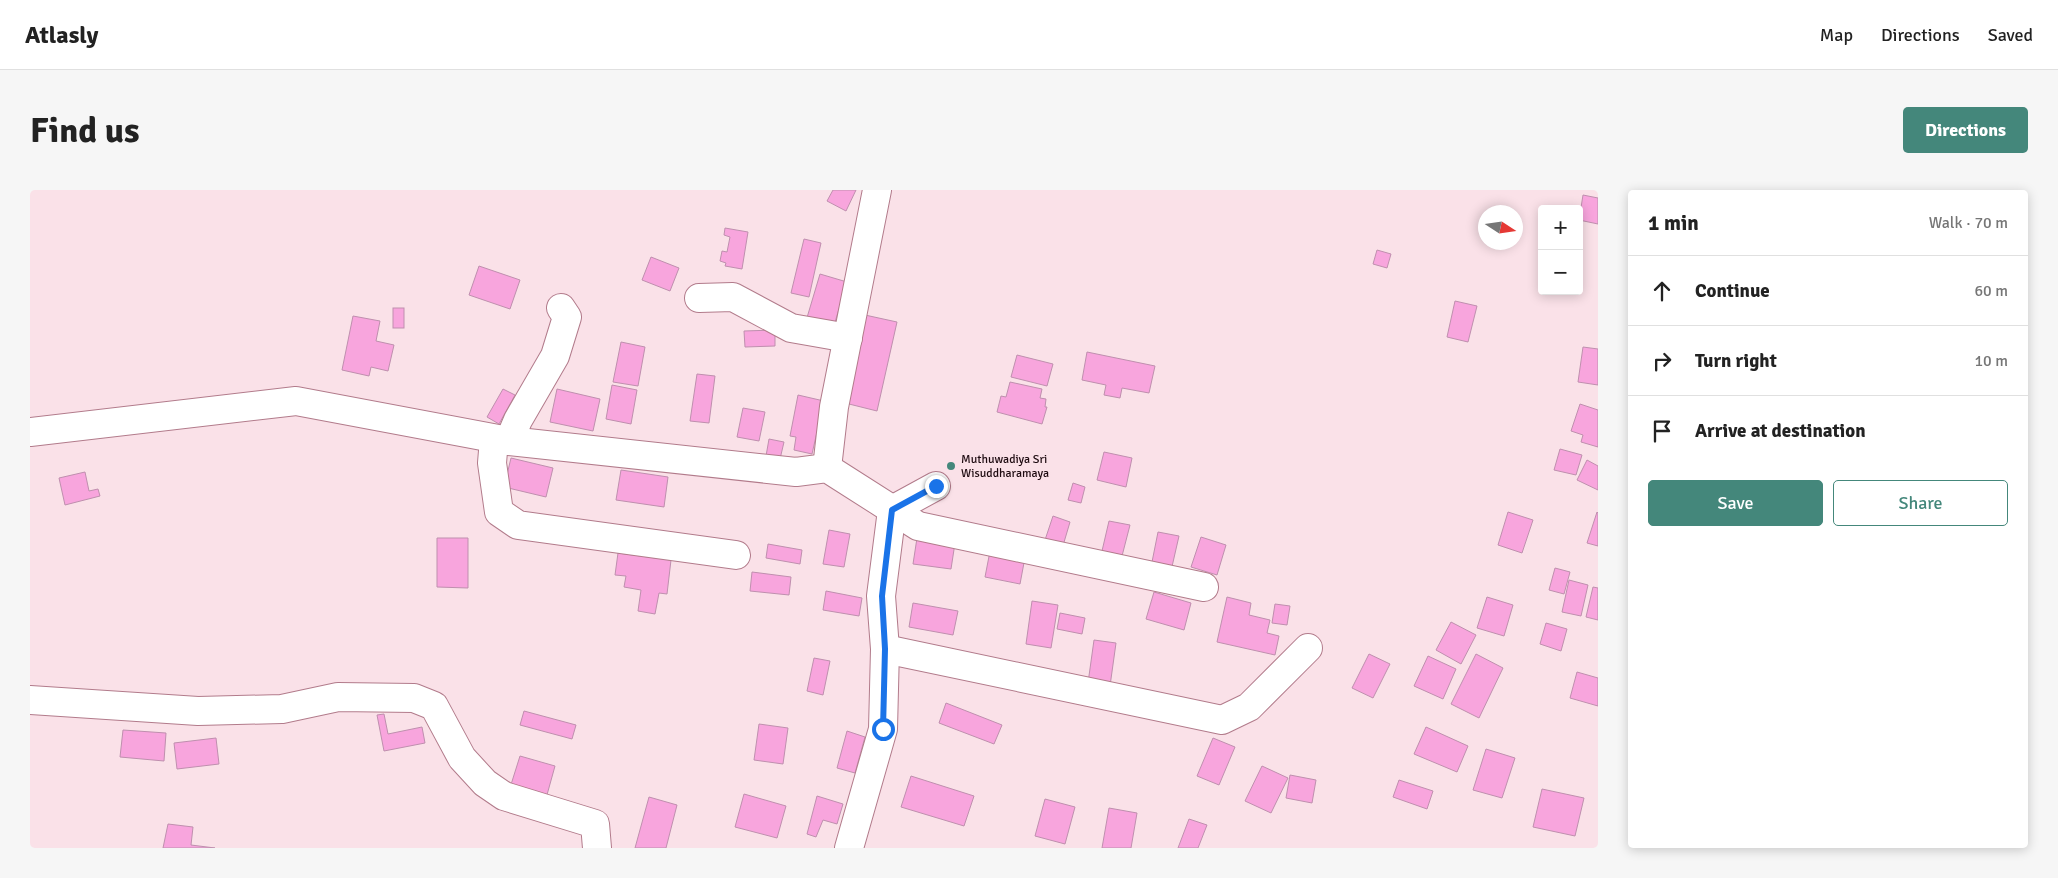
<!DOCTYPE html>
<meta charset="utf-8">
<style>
body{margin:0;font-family:Signika,sans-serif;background:#f6f6f6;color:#222}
.controls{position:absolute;right:15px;top:15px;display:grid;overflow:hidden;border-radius:5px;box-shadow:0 2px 12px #0003}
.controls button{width:45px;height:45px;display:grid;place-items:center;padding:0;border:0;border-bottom:1px solid #e0e0e0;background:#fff;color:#222;font:25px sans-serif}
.compass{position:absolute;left:1448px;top:15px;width:45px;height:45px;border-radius:50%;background:#fff;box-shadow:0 2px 12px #0003;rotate:102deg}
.stop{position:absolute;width:15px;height:15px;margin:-11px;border:4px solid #1a73e8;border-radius:50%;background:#fff}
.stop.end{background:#1a73e8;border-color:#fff;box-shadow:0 1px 5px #0008}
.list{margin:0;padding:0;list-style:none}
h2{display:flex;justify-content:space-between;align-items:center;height:65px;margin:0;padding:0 20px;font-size:21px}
h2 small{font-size:16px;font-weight:400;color:#767676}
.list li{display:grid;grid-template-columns:32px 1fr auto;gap:15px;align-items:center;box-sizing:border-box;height:70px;padding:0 20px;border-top:1px solid #e0e0e0}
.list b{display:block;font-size:19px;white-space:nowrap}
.list em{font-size:16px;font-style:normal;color:#767676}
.actions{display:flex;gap:10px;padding:15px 20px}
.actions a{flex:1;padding:11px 0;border:1px solid #44877b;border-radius:5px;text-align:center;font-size:18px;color:#44877b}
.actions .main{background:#44877b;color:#fff}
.icon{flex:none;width:28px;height:28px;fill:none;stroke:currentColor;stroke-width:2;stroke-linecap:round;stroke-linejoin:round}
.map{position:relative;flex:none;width:1568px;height:658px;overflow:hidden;border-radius:5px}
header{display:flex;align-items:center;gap:30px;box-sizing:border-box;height:70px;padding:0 25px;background:#fff;border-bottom:1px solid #e0e0e0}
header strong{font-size:24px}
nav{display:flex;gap:28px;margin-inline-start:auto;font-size:18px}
.intro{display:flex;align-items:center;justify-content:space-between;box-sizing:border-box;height:120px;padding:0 30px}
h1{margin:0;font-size:35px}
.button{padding:12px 22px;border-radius:5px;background:#44877b;color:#fff;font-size:18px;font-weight:700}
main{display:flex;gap:30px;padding:0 30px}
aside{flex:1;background:#fff;border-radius:5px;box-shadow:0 2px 12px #0003}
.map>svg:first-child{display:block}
.building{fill:#f8a5dd;stroke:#bf8fae}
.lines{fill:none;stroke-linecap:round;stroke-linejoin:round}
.street-casing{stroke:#b27b8b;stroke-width:30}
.street{stroke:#fff;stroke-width:28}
.route{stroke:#1a73e8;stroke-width:6}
.poi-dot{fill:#44877b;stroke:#fae1e8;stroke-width:2}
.labels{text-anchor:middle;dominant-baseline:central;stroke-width:5;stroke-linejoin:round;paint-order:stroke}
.poi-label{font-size:12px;fill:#1e0b11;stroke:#fae1e8;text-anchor:start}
</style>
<header>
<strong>Atlasly</strong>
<nav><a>Map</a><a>Directions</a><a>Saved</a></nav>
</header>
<div class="intro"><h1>Find us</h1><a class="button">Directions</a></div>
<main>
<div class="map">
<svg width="1568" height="658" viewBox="0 0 1568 658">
<rect width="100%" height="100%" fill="#fae1e8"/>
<g class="building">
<polygon points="803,0 826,0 816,21 797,11"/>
<polygon points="1553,5 1568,8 1568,34 1549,30"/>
<polygon points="695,38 718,42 712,79 695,76 696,73 690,71 692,61 697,62 700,47 694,45"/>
<polygon points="774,49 791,53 779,107 761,103"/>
<polygon points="1347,60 1361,64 1357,78 1343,74"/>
<polygon points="621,67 649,78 640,101 612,90"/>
<polygon points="449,76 490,90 480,119 439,105"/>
<polygon points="790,84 817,92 803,139 776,131"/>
<polygon points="1425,111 1447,116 1438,152 1417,147"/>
<rect x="363" y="118" width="11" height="20"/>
<polygon points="835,125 867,132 847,221 815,213"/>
<polygon points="323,126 350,131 346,151 364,155 358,181 341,177 339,186 312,180"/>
<polygon points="745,140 745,156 715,157 714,141"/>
<polygon points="591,152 615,157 608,196 583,192"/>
<polygon points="1553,157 1568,159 1568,195 1548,192"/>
<polygon points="1057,162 1125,176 1119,203 1092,198 1090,208 1074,205 1076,195 1052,190"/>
<polygon points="987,165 1023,174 1017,196 981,187"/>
<polygon points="667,184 685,186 679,233 660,231"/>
<polygon points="980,192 1012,199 1010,208 1016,209 1015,217 1017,217 1012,234 967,222 971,206 976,207"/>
<polygon points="582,195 607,200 601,234 576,229"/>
<polygon points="473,199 485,205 469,234 457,227"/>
<polygon points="527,199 570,209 563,241 520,232"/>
<polygon points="768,205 794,211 782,264 764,260 766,247 760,246"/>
<polygon points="1550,214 1568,220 1568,257 1551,252 1553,245 1541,241"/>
<polygon points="713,218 735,222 729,251 707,247"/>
<polygon points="739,249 754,252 750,269 736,266"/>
<polygon points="1530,259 1552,265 1546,285 1524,280"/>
<polygon points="1074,262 1102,268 1096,297 1067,290"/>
<polygon points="481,268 523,278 516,307 474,297"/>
<polygon points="1557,270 1568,276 1568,300 1547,290"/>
<polygon points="591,280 638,287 634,317 586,310"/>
<polygon points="55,282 59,301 68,299 70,306 35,315 29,288"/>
<polygon points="1043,293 1055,297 1051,313 1038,310"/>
<polygon points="1478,322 1503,330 1492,363 1468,355"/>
<polygon points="1567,322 1568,323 1568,356 1557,353"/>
<polygon points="1023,326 1040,332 1032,359 1014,353"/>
<polygon points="1079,331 1100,335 1092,366 1072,361"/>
<polygon points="799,340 820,344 814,377 793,374"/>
<polygon points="1128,342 1149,346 1141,381 1121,377"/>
<polygon points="1171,347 1196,355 1187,385 1161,377"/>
<polygon points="407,348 438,348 438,398 407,397"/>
<polygon points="887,348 925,353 921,379 883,374"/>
<polygon points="738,354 772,360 770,374 736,368"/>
<polygon points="961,356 996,362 990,394 955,387"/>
<polygon points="588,363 641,370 637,404 629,403 625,424 608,421 611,400 594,397 596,386 585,385"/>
<polygon points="1525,378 1540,382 1534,404 1519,400"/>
<polygon points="722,382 761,387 759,405 720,401"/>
<polygon points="1539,390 1558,395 1551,426 1532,422"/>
<polygon points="1563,397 1568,398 1568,430 1556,427"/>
<polygon points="796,401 832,408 829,426 793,420"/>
<polygon points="1124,402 1161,413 1154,440 1116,429"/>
<polygon points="1197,407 1221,413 1219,425 1240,430 1237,443 1249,446 1245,465 1187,452"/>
<polygon points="1457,407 1483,415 1474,446 1447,438"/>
<polygon points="1002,411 1028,415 1021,458 996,454"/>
<polygon points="883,413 928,421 923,445 879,437"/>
<polygon points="1245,414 1260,416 1257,435 1242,433"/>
<polygon points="1030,423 1055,428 1052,444 1027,439"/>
<polygon points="1421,432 1446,445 1431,474 1406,460"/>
<polygon points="1516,433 1537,439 1531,461 1510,454"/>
<polygon points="1064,450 1086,453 1080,496 1058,493"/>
<polygon points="1339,464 1360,474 1343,508 1322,498"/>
<polygon points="1446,464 1473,478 1449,528 1421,514"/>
<polygon points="1398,466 1426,479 1413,509 1384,496"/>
<polygon points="784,468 800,471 793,505 777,501"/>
<polygon points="1547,482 1568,488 1568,516 1540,508"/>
<polygon points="916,513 972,535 964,554 909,533"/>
<polygon points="494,521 546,535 542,549 490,535"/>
<polygon points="354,524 358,544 392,537 395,553 354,561 347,525"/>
<polygon points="729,534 758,538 753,574 724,570"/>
<polygon points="1396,537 1438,556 1427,582 1384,564"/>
<polygon points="93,540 136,543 134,571 90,567"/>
<polygon points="817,541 835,547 825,583 807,578"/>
<polygon points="186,548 189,574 147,579 144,553"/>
<polygon points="1183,548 1205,557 1189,595 1167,586"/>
<polygon points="1456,559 1485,568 1472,608 1443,600"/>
<polygon points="490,566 525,576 515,612 479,601"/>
<polygon points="1232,576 1258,588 1241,623 1215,611"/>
<polygon points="1260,585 1286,590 1282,613 1256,608"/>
<polygon points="881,586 944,606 934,636 871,617"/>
<polygon points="1369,590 1403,601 1397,619 1363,607"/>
<polygon points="1512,599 1554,608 1545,646 1503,637"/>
<polygon points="714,604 756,616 747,648 705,637"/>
<polygon points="787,606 813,614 807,634 793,630 786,647 777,644"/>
<polygon points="619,607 647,615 636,658 605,658"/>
<polygon points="1015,609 1045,617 1035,654 1005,646"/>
<polygon points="1079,618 1107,623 1101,658 1072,658"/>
<polygon points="1159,629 1177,635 1168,658 1148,658"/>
<polygon points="138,634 163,637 161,655 185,658 133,658"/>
</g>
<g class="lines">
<defs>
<g id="street">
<polyline points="669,108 703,107 761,138 818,148"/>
<polyline points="0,242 266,211 479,251 766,282 797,278 888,336 1174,397"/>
<polyline points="464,249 462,273 469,322 488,335 706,365"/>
<polyline points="479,251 488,230 525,166 537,127 531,118"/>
<polyline points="797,278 804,217 847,0"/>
<polyline points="855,459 1192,530 1219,517 1278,458"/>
<polyline points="0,510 168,521 252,519 308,507 384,508 404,516 432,568 455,593 474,606 565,634 567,658"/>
<polyline points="819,658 853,539 855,459 851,406 862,320 906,296"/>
</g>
</defs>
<use href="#street" class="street-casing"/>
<use href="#street" class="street"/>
</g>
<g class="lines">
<polyline class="route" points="853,539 855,459 852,406 862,320 906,296"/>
</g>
<circle class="poi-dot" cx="921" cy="276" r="5"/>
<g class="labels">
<g class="poi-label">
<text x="931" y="269">Muthuwadiya Sri<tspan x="931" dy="14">Wisuddharamaya</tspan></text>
</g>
</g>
</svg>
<div class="controls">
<button>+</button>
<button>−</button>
</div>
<svg class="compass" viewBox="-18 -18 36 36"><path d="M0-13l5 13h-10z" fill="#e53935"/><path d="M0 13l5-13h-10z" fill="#767676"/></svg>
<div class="stop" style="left:853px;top:539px"></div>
<div class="stop end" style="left:906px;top:296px"></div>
</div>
<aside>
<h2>1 min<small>Walk · 70 m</small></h2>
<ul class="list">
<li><svg class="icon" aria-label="ahead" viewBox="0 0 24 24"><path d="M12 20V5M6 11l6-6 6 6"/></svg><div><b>Continue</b></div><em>60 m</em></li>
<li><svg class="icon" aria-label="right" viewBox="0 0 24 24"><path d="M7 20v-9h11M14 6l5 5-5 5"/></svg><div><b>Turn right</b></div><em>10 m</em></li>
<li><svg class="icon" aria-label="arrive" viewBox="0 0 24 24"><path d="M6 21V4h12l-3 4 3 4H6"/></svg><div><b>Arrive at destination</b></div></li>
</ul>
<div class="actions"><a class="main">Save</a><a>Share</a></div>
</aside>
</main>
